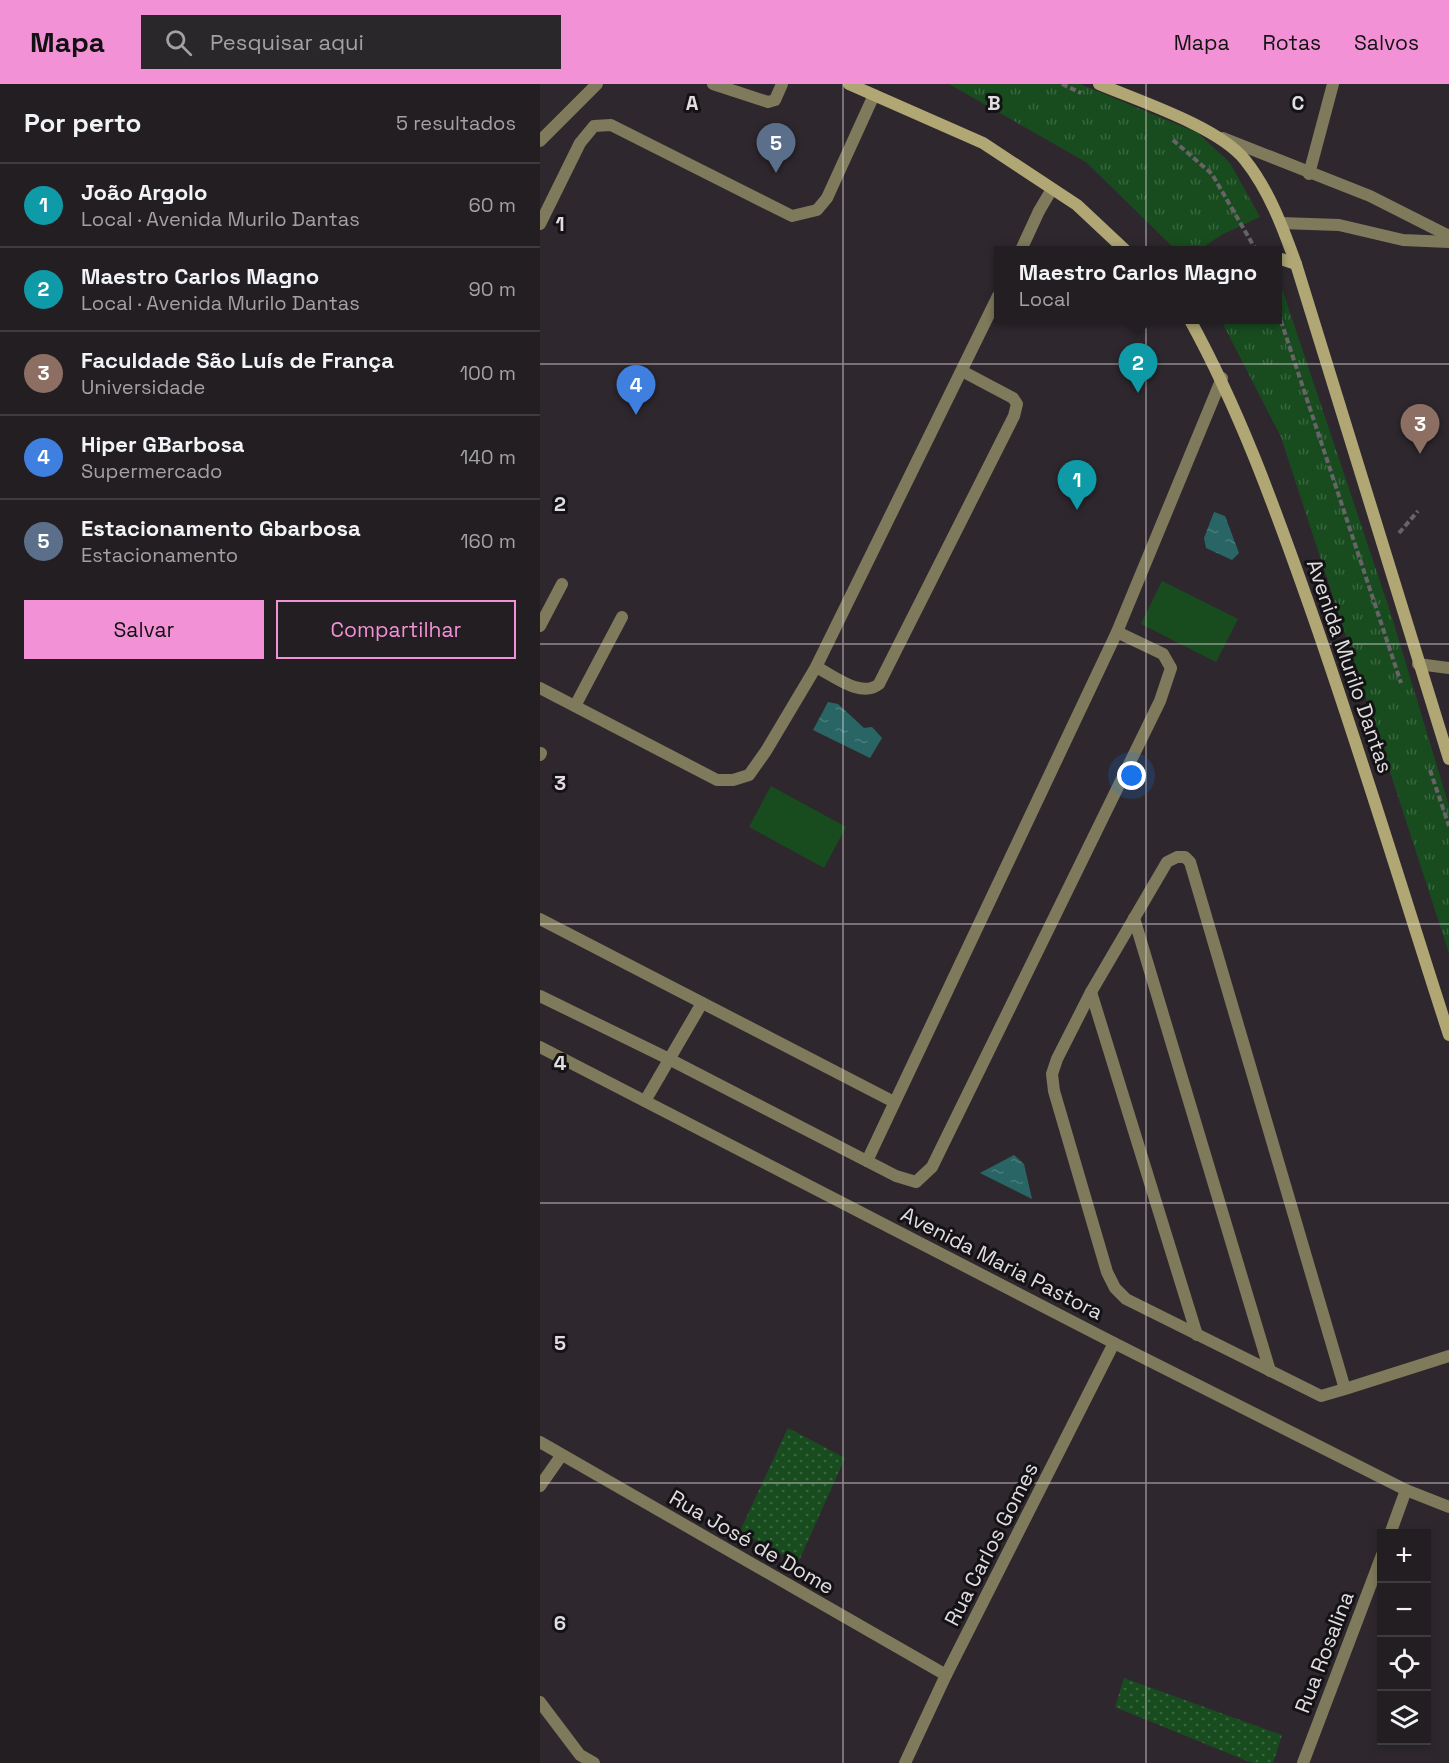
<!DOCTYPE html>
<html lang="pt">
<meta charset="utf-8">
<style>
body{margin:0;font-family:"Space Grotesk",sans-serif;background:#2a272a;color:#f1f3f6}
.controls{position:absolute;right:18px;bottom:18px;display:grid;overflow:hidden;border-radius:0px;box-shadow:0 3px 9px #0003}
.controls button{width:54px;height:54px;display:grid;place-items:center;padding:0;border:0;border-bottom:2px solid #3f3c40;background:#221e22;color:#f1f3f6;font:30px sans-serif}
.you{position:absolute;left:592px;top:692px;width:21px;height:21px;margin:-15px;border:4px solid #fff;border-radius:50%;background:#1a73e8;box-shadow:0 0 0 9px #1a73e833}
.badge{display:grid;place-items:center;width:39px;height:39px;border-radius:50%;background:#f391d6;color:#fff;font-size:20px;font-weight:700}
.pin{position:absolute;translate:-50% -50px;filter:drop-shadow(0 2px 3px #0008)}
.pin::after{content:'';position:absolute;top:32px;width:21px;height:18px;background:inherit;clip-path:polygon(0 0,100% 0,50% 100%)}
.popup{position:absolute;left:454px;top:162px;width:288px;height:78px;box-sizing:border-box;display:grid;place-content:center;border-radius:0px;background:#221e22;filter:drop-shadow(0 2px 4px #0005);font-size:20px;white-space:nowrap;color:#a2a2a5}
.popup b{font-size:22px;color:#f1f3f6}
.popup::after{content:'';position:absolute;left:50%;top:100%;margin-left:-12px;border:12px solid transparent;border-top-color:#221e22}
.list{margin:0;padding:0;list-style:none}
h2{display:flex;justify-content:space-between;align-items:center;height:78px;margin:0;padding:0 24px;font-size:26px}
h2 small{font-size:20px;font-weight:400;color:#a2a2a5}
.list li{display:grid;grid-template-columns:39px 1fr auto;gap:18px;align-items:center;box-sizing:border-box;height:84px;padding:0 24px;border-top:2px solid #3f3c40}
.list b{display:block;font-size:22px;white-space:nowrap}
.list p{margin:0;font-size:20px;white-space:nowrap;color:#a2a2a5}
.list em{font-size:20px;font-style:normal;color:#a2a2a5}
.actions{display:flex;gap:12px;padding:18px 24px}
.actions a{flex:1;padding:14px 0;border:2px solid #f391d6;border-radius:0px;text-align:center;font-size:21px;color:#f391d6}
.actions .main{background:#f391d6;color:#111}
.icon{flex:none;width:33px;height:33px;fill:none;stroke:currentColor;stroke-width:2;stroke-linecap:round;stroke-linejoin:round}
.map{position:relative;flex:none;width:909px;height:1679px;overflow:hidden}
header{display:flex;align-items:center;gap:36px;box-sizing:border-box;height:84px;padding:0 30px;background:#f391d6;color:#111}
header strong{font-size:28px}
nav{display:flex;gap:33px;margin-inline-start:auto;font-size:21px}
.search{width:420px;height:54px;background:#2a272a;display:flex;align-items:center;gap:15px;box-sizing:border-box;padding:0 21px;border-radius:0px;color:#a2a2a5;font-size:22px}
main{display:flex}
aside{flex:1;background:#221e22}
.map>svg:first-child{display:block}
.grass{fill:url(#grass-dots)}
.park{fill:url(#park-tufts)}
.garden{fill:#184c1f}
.water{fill:url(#water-ripples)}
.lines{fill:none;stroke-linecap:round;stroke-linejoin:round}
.path{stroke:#686368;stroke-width:4;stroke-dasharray:6 3;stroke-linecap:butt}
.service{stroke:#7f7a5b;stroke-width:12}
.minor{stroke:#7f7a5b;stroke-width:12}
.secondary{stroke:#b0a775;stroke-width:12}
.grid{fill:none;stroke:#e1dde1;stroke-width:1.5;stroke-opacity:0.55}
.labels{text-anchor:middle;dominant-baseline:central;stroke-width:6;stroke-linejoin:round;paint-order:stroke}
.street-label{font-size:21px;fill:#e1dde1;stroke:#141215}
.grid-label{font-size:20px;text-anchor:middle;font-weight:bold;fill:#e1dde1;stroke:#141215;stroke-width:6;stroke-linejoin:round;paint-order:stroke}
</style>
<header>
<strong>Mapa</strong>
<div class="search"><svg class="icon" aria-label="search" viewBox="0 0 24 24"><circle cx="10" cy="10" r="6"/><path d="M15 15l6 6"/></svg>Pesquisar aqui</div>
<nav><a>Mapa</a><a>Rotas</a><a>Salvos</a></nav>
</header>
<main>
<aside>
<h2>Por perto<small>5 resultados</small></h2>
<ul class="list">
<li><span class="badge" style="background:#0f9aa8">1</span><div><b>João Argolo</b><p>Local · Avenida Murilo Dantas</p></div><em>60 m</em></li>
<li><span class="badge" style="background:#0f9aa8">2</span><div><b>Maestro Carlos Magno</b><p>Local · Avenida Murilo Dantas</p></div><em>90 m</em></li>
<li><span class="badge" style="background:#8d6e63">3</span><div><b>Faculdade São Luís de França</b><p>Universidade</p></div><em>100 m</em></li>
<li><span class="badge" style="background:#3f7fe0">4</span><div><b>Hiper GBarbosa</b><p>Supermercado</p></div><em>140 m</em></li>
<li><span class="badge" style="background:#5c6f8a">5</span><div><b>Estacionamento Gbarbosa</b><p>Estacionamento</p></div><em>160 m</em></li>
</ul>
<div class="actions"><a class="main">Salvar</a><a>Compartilhar</a></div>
</aside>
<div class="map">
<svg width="909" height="1679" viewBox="0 0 909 1679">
<defs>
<pattern id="grass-dots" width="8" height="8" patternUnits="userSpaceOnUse" patternTransform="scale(1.5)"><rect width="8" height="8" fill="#184c1f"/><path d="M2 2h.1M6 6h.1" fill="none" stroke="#39653f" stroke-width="1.8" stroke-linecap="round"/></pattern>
<pattern id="park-tufts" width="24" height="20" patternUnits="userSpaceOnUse" patternTransform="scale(1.5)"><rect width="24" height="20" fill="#184c1f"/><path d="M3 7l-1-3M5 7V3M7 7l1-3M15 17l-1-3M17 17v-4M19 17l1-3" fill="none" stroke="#39653f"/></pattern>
<pattern id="water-ripples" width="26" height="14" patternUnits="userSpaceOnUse" patternTransform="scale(1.5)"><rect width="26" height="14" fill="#296565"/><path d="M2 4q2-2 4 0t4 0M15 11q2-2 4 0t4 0" fill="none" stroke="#487b7b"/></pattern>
</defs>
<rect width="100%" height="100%" fill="#2e282e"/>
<g class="grass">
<polygon points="248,1344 305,1374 258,1479 200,1447"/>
<polygon points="584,1594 742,1651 733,1679 712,1679 575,1623"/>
</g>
<g class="park">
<polygon points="409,0 540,0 658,49 690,79 720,133 683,150 659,166 636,166 546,78"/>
<polygon points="738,193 850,527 909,722 909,869 741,353 681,236 738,236"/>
</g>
<g class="garden">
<polygon points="622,497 698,535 676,578 601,540"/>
<polygon points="231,702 306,743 284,784 209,743"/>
</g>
<g class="water">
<polygon points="674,428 685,432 699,469 692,476 666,464 664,454"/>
<polygon points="288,618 298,620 324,644 332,643 342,654 330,674 273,646"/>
<polygon points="474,1071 484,1080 492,1115 440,1089"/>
</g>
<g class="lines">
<g class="path">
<polyline points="522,0 541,9"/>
<polyline points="633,56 672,90 716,166"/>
<polyline points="738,228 861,599"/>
<polyline points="859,449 878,427"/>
<polyline points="890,686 909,742"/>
</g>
<g class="service">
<polyline points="173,0 228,18 235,16 242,0"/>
<polyline points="683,54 830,112 909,152"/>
<polyline points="0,57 57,0"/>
<polyline points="769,90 793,0"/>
<polyline points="741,139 799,141 863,156 909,158"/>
<polyline points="0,140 40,59 54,42 71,41 252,132 277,126 287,114 334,11"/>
<polyline points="481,166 499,127"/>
<polyline points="0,542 22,500"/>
<polyline points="878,580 909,584"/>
<path d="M 276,583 C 293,591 321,615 339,600 L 474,332 L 477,320 L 473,314 L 422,287"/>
<polyline points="0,604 177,696 193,696 209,691 226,667 276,583 458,212"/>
<polyline points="35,622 82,533"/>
<polyline points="0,671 1,669"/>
<polyline points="594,834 730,1287"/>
<polyline points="0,835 354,1018"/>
<polyline points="551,908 657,1251"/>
<polyline points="0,912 129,975 356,1092 376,1098 392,1083 620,617 631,584 623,570 577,548"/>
<polyline points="119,993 162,919"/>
<polyline points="327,1077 577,548 682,294"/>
<polyline points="805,1305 781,1312 586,1215 575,1204 567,1188 514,1007 512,990 517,975 551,908 627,778 637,773 645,773 650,778 805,1305 909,1272"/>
</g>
<g class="minor">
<polyline points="499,127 512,105"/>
<polyline points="0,963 574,1259 866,1406 909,1423"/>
<polyline points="105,1017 119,993"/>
<polyline points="0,1358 406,1591"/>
<polyline points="0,1402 21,1372"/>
<polyline points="850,1450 866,1406"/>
<polyline points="0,1618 40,1671 54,1679"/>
<polyline points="365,1679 406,1591 574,1259"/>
<polyline points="763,1679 842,1471"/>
</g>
<g class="secondary">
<polyline points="309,0 443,59 537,121 585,166"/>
<path d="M 559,0 C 599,17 679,43 705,76 C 729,106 743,144 756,180 L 909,675"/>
<polyline points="738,174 756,180"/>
<path d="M 650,236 C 699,325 733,419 767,515 C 818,659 862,806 909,951"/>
</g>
</g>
<path class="grid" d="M 303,0 L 303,1679M 606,0 L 606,1679M 0,280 L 909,280M 0,560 L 909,560M 0,840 L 909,840M 0,1119 L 909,1119M 0,1399 L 909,1399"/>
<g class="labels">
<g class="street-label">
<text transform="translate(810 582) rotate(71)">Avenida Murilo Dantas</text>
<text transform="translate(462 1179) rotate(27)">Avenida Maria Pastora</text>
<text transform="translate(212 1458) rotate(30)">Rua José de Dome</text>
<text transform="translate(451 1460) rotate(-63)">Rua Carlos Gomes</text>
<text transform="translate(784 1568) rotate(-69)">Rua Rosalina</text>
</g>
</g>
<g class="grid-label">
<text x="152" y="26">A</text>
<text x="454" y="26">B</text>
<text x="758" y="26">C</text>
<text x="20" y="147">1</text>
<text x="20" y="427">2</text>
<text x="20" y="706">3</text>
<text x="20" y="986">4</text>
<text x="20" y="1266">5</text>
<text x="20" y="1546">6</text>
</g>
</svg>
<div class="controls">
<button>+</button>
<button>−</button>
<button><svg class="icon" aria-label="locate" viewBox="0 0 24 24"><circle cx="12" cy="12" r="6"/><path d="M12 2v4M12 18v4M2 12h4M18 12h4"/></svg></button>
<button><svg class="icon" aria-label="layers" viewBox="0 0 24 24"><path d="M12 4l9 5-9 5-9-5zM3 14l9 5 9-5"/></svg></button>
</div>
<div class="you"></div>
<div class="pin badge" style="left:537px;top:426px;background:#0f9aa8">1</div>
<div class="pin badge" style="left:598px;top:309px;background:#0f9aa8">2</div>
<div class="popup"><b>Maestro Carlos Magno</b>Local</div>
<div class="pin badge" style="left:880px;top:370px;background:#8d6e63">3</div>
<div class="pin badge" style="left:96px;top:331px;background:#3f7fe0">4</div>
<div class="pin badge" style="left:236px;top:89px;background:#5c6f8a">5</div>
</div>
</main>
